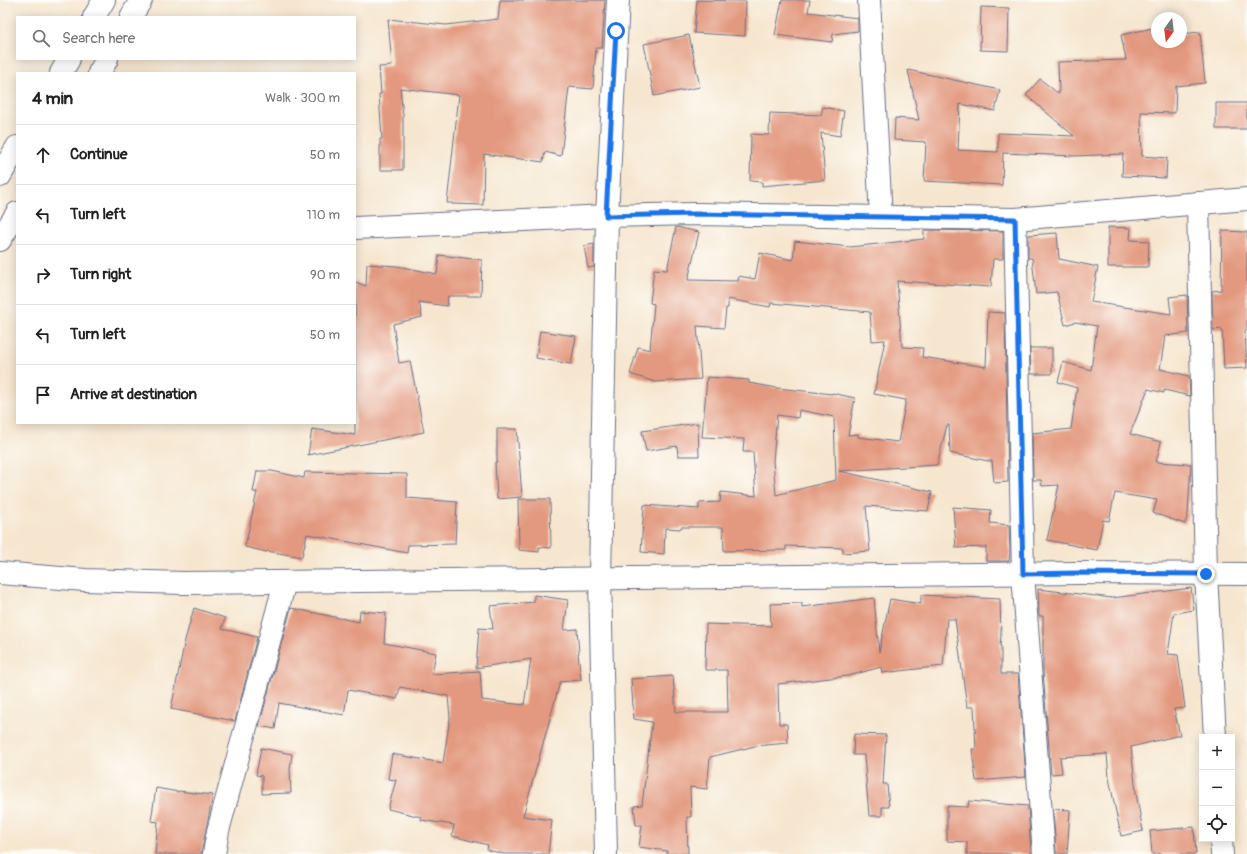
<!DOCTYPE html>
<meta charset="utf-8">
<style>
body{margin:0;font-family:Pangolin,sans-serif;background:#f6f6f6;color:#222}
.controls{position:absolute;right:12px;bottom:12px;display:grid;overflow:hidden;border-radius:0px;box-shadow:0 2px 10px #0003}
.controls button{width:36px;height:36px;display:grid;place-items:center;padding:0;border:0;border-bottom:1px solid #e0e0e0;background:#fff;color:#222;font:20px sans-serif}
.compass{position:absolute;left:1151px;top:12px;width:36px;height:36px;border-radius:50%;background:#fff;box-shadow:0 2px 10px #0003;rotate:194deg}
.stop{position:absolute;width:12px;height:12px;margin:-9px;border:3px solid #1a73e8;border-radius:50%;background:#fff}
.stop.end{background:#1a73e8;border-color:#fff;box-shadow:0 1px 4px #0008}
.list{margin:0;padding:0;list-style:none}
h2{display:flex;justify-content:space-between;align-items:center;height:52px;margin:0;padding:0 16px;font-size:17px}
h2 small{font-size:13px;font-weight:400;color:#767676}
.list li{display:grid;grid-template-columns:26px 1fr auto;gap:12px;align-items:center;box-sizing:border-box;height:60px;padding:0 16px;border-top:1px solid #e0e0e0}
.list b{display:block;font-size:15px;white-space:nowrap}
.list em{font-size:13px;font-style:normal;color:#767676}
.icon{flex:none;width:22px;height:22px;fill:none;stroke:currentColor;stroke-width:2;stroke-linecap:round;stroke-linejoin:round}
.map{position:relative;flex:none;width:1247px;height:854px;overflow:hidden}
.search{position:absolute;background:#fff;box-shadow:0 2px 10px #0003;left:16px;top:16px;width:340px;height:44px;display:flex;align-items:center;gap:10px;box-sizing:border-box;padding:0 14px;border-radius:0px;color:#767676;font-size:15px}
.panel{position:absolute;background:#fff;box-shadow:0 2px 10px #0003;left:16px;top:72px;width:340px;height:352px;border-radius:0px}
.map>svg:first-child{display:block}
.building{fill:#e3997f;fill-rule:evenodd}
.lines{fill:none;stroke-linecap:round;stroke-linejoin:round}
.minor-casing{stroke:#686f86;stroke-width:24}
.major-casing{stroke:#686f86;stroke-width:24}
.minor{stroke:#fff;stroke-width:22}
.major{stroke:#fff;stroke-width:22}
.route{stroke:#1a73e8;stroke-width:5}
</style>
<div class="map">
<svg width="1247" height="854" viewBox="0 0 1247 854">
<rect width="100%" height="100%" fill="#fdfcf7"/>
<filter id="ink" filterUnits="userSpaceOnUse"><feTurbulence type="fractalNoise" baseFrequency=".025" numOctaves="2"/><feDisplacementMap in="SourceGraphic" scale="8" xChannelSelector="R" yChannelSelector="G"/><feConvolveMatrix kernelMatrix="1 2 1 2 8 2 1 2 1" color-interpolation-filters="sRGB"/></filter>
<filter id="wash" filterUnits="userSpaceOnUse"><feTurbulence type="fractalNoise" baseFrequency=".012" numOctaves="4" result="noise"/><feDisplacementMap in="SourceGraphic" scale="16" xChannelSelector="R" yChannelSelector="G"/><feGaussianBlur stdDeviation="0.9" result="paint"/><feColorMatrix in="noise" values="0 0 0 0 0 0 0 0 0 0 0 0 0 0 0 0 0 1.4 0 .05"/><feComposite in="paint" operator="in"/></filter>
<g filter="url(#wash)">
<rect width="100%" height="100%" fill="#f6e6cf"/>
<g id="blocks">
<g class="building">
<polygon points="500,0 605,0 602,48 596,48 593,89 569,87 561,156 545,152 543,162 484,154 483,205 452,204 452,203 447,203 459,95 400,88 403,115 403,170 380,170 380,139 382,139 379,94 381,94 379,67 392,66 388,19 446,25 498,19"/>
<polygon points="697,0 746,1 745,36 694,33"/>
<polygon points="782,0 810,0 808,12 858,18 858,31 833,34 832,42 775,35"/>
<polygon points="981,7 1009,8 1008,51 980,50"/>
<polygon points="1157,27 1157,42 1181,42 1181,34 1200,32 1205,83 1176,86 1175,113 1141,112 1142,156 1167,158 1166,178 1122,176 1123,154 1074,156 1003,153 1002,185 924,181 926,142 894,140 895,118 919,120 908,70 1000,90 995,111 960,104 958,150 998,152 998,133 1074,136 1026,95 1040,79 1059,94 1058,62 1126,60 1121,35"/>
<polygon points="689,35 700,87 654,96 644,44"/>
<rect x="1216" y="103" width="31" height="26"/>
<polygon points="823,107 844,111 840,136 821,133 825,180 762,186 762,182 750,181 751,134 769,135 770,113 821,115"/>
<path d="M 676,227 L 699,232 L 688,280 L 738,281 L 739,276 L 755,279 L 760,253 L 793,260 L 795,241 L 850,247 L 924,239 L 924,230 L 1003,231 L 1003,259 L 993,259 L 991,287 L 897,281 L 902,347 L 923,348 L 922,357 L 986,367 L 988,312 L 1005,313 L 1008,482 L 994,483 L 992,461 L 988,461 L 950,453 L 949,425 L 947,425 L 937,465 L 839,471 L 932,492 L 928,511 L 866,506 L 870,551 L 843,553 L 843,548 L 786,546 L 786,550 L 724,551 L 723,527 L 681,527 L 680,529 L 665,528 L 664,554 L 641,552 L 644,505 L 699,509 L 699,503 L 720,502 L 721,492 L 756,496 L 753,452 L 743,452 L 744,439 L 702,437 L 707,377 L 749,380 L 749,383 L 777,388 L 832,394 L 832,393 L 855,398 L 848,435 L 858,434 L 858,437 L 898,442 L 906,400 L 874,394 L 885,340 L 872,341 L 870,312 L 771,303 L 770,307 L 728,299 L 728,308 L 726,308 L 724,328 L 697,326 L 701,379 L 655,382 L 630,374 L 638,347 L 650,350 L 654,304 L 650,303 L 654,269 L 667,270 ZM 799,410 L 834,417 L 836,480 L 776,495 L 773,461 L 777,415 L 798,418 Z"/>
<polygon points="1108,227 1131,228 1130,240 1149,241 1148,267 1108,267"/>
<polygon points="1222,231 1247,232 1247,331 1245,331 1247,368 1224,369 1222,329 1213,330 1212,291 1221,290"/>
<polygon points="1057,233 1059,259 1098,267 1091,302 1171,314 1169,297 1187,295 1188,333 1165,336 1160,369 1189,376 1190,396 1164,390 1164,393 1148,389 1130,434 1161,442 1156,462 1191,464 1188,513 1185,524 1153,513 1157,500 1115,493 1109,521 1103,520 1097,550 1047,540 1059,485 1042,486 1041,480 1033,480 1032,433 1071,429 1077,388 1058,382 1063,362 1091,370 1097,326 1075,322 1065,325 1057,292 1036,294 1032,258 1028,258 1028,235"/>
<polygon points="594,244 594,267 588,268 584,246"/>
<polygon points="439,255 482,260 481,296 448,296 447,306 419,302 422,317 393,324 399,363 410,361 424,432 308,455 312,429 355,435 355,282 366,286 367,264 397,266 437,274"/>
<polygon points="540,331 576,336 571,364 536,358"/>
<polygon points="1030,348 1052,348 1052,374 1031,374"/>
<polygon points="698,423 699,456 678,456 677,446 646,451 642,431"/>
<polygon points="497,429 517,429 522,497 497,499 495,462 497,462"/>
<polygon points="257,471 272,471 304,478 305,472 407,474 407,498 457,502 455,544 408,545 407,553 307,534 302,557 267,551 267,552 245,547 257,492 253,492"/>
<polygon points="518,499 550,499 551,548 539,547 539,552 519,550"/>
<polygon points="953,507 991,510 990,523 1009,525 1010,553 1009,561 986,561 986,547 956,548"/>
<polygon points="1191,588 1194,610 1174,613 1168,654 1178,655 1185,708 1174,709 1180,735 1131,747 1136,793 1143,831 1121,836 1109,778 1107,754 1060,757 1062,773 1051,774 1043,672 1043,616 1039,616 1038,589 1112,598"/>
<polygon points="534,595 568,600 564,630 577,629 579,653 578,653 581,680 560,682 523,816 552,820 548,854 504,854 487,850 488,845 452,836 454,825 421,820 421,817 388,809 396,780 388,779 392,754 443,763 450,718 448,696 400,687 397,699 348,690 344,715 279,703 275,729 259,726 291,608 359,622 360,611 386,613 384,643 436,653 432,674 480,671 482,700 524,705 531,659 476,668 479,628 493,629 490,606 534,602"/>
<polygon points="921,595 1000,599 1001,635 1000,646 1001,646 1001,674 1018,674 1026,777 976,781 972,749 976,749 974,707 967,707 955,619 947,619 943,666 882,673 881,667 848,676 778,684 779,724 787,724 788,743 755,746 710,757 707,789 690,787 691,817 687,817 688,854 667,854 667,851 639,847 642,825 636,825 634,806 642,805 652,722 634,719 631,679 673,676 676,712 728,712 727,670 705,670 706,624 771,626 770,604 802,603 802,607 874,598 879,652 890,599 921,604"/>
<polygon points="194,608 225,618 222,629 257,637 235,721 171,709 185,640"/>
<polygon points="854,734 886,735 883,784 887,784 889,807 882,807 882,816 869,816 864,755 853,755"/>
<polygon points="261,748 292,754 290,769 291,793 262,794 262,776 256,775"/>
<polygon points="156,788 178,792 178,791 213,795 201,854 155,854 158,822 151,821"/>
<polygon points="969,801 1028,806 1031,854 967,854 967,842 947,841 947,806 968,807"/>
<polygon points="1053,809 1070,810 1067,854 1056,853"/>
<polygon points="1194,827 1196,854 1152,854 1150,831"/>
</g>
</g>
</g>
<g filter="url(#ink)">
<use href="#blocks" fill-opacity="0" stroke="#686f86" stroke-width="1"/>
<g class="lines">
<defs>
<g id="minor">
<polyline points="869,0 881,217"/>
<polyline points="1198,203 1206,574 1215,737"/>
<polyline points="1015,219 1023,574 1044,854"/>
<polyline points="355,228 607,216 695,214 1015,219 1247,199"/>
<polyline points="0,573 85,580 183,583 1077,573 1247,574"/>
<polyline points="1221,839 1222,854"/>
<polyline points="214,854 218,831 285,582"/>
<polyline points="606,854 600,579 607,216 618,0"/>
</g>
<g id="major">
<polyline points="94,17 104,0"/>
<polyline points="131,17 141,0"/>
<polyline points="61,73 69,59"/>
<polyline points="99,73 107,59"/>
<polyline points="0,176 17,147"/>
<polyline points="0,240 17,213"/>
</g>
</defs>
<use href="#minor" class="minor-casing"/>
<use href="#major" class="major-casing"/>
<use href="#minor" class="minor"/>
<use href="#major" class="major"/>
</g>
</g>
<g class="lines" filter="url(#ink)">
<polyline class="route" points="616,31 606,216 695,214 1015,219 1023,574 1077,573 1206,574"/>
</g>
</svg>
<div class="controls">
<button>+</button>
<button>−</button>
<button><svg class="icon" aria-label="locate" viewBox="0 0 24 24"><circle cx="12" cy="12" r="6"/><path d="M12 2v4M12 18v4M2 12h4M18 12h4"/></svg></button>
</div>
<svg class="compass" viewBox="-18 -18 36 36"><path d="M0-13l5 13h-10z" fill="#e53935"/><path d="M0 13l5-13h-10z" fill="#767676"/></svg>
<div class="stop" style="left:616px;top:31px"></div>
<div class="stop end" style="left:1206px;top:574px"></div>
<div class="search"><svg class="icon" aria-label="search" viewBox="0 0 24 24"><circle cx="10" cy="10" r="6"/><path d="M15 15l6 6"/></svg>Search here</div>
<section class="panel">
<h2>4 min<small>Walk · 300 m</small></h2>
<ul class="list">
<li><svg class="icon" aria-label="ahead" viewBox="0 0 24 24"><path d="M12 20V5M6 11l6-6 6 6"/></svg><div><b>Continue</b></div><em>50 m</em></li>
<li><svg class="icon" aria-label="left" viewBox="0 0 24 24"><path d="M17 20v-9H6M10 6l-5 5 5 5"/></svg><div><b>Turn left</b></div><em>110 m</em></li>
<li><svg class="icon" aria-label="right" viewBox="0 0 24 24"><path d="M7 20v-9h11M14 6l5 5-5 5"/></svg><div><b>Turn right</b></div><em>90 m</em></li>
<li><svg class="icon" aria-label="left" viewBox="0 0 24 24"><path d="M17 20v-9H6M10 6l-5 5 5 5"/></svg><div><b>Turn left</b></div><em>50 m</em></li>
<li><svg class="icon" aria-label="arrive" viewBox="0 0 24 24"><path d="M6 21V4h12l-3 4 3 4H6"/></svg><div><b>Arrive at destination</b></div></li>
</ul>
</section>
</div>
